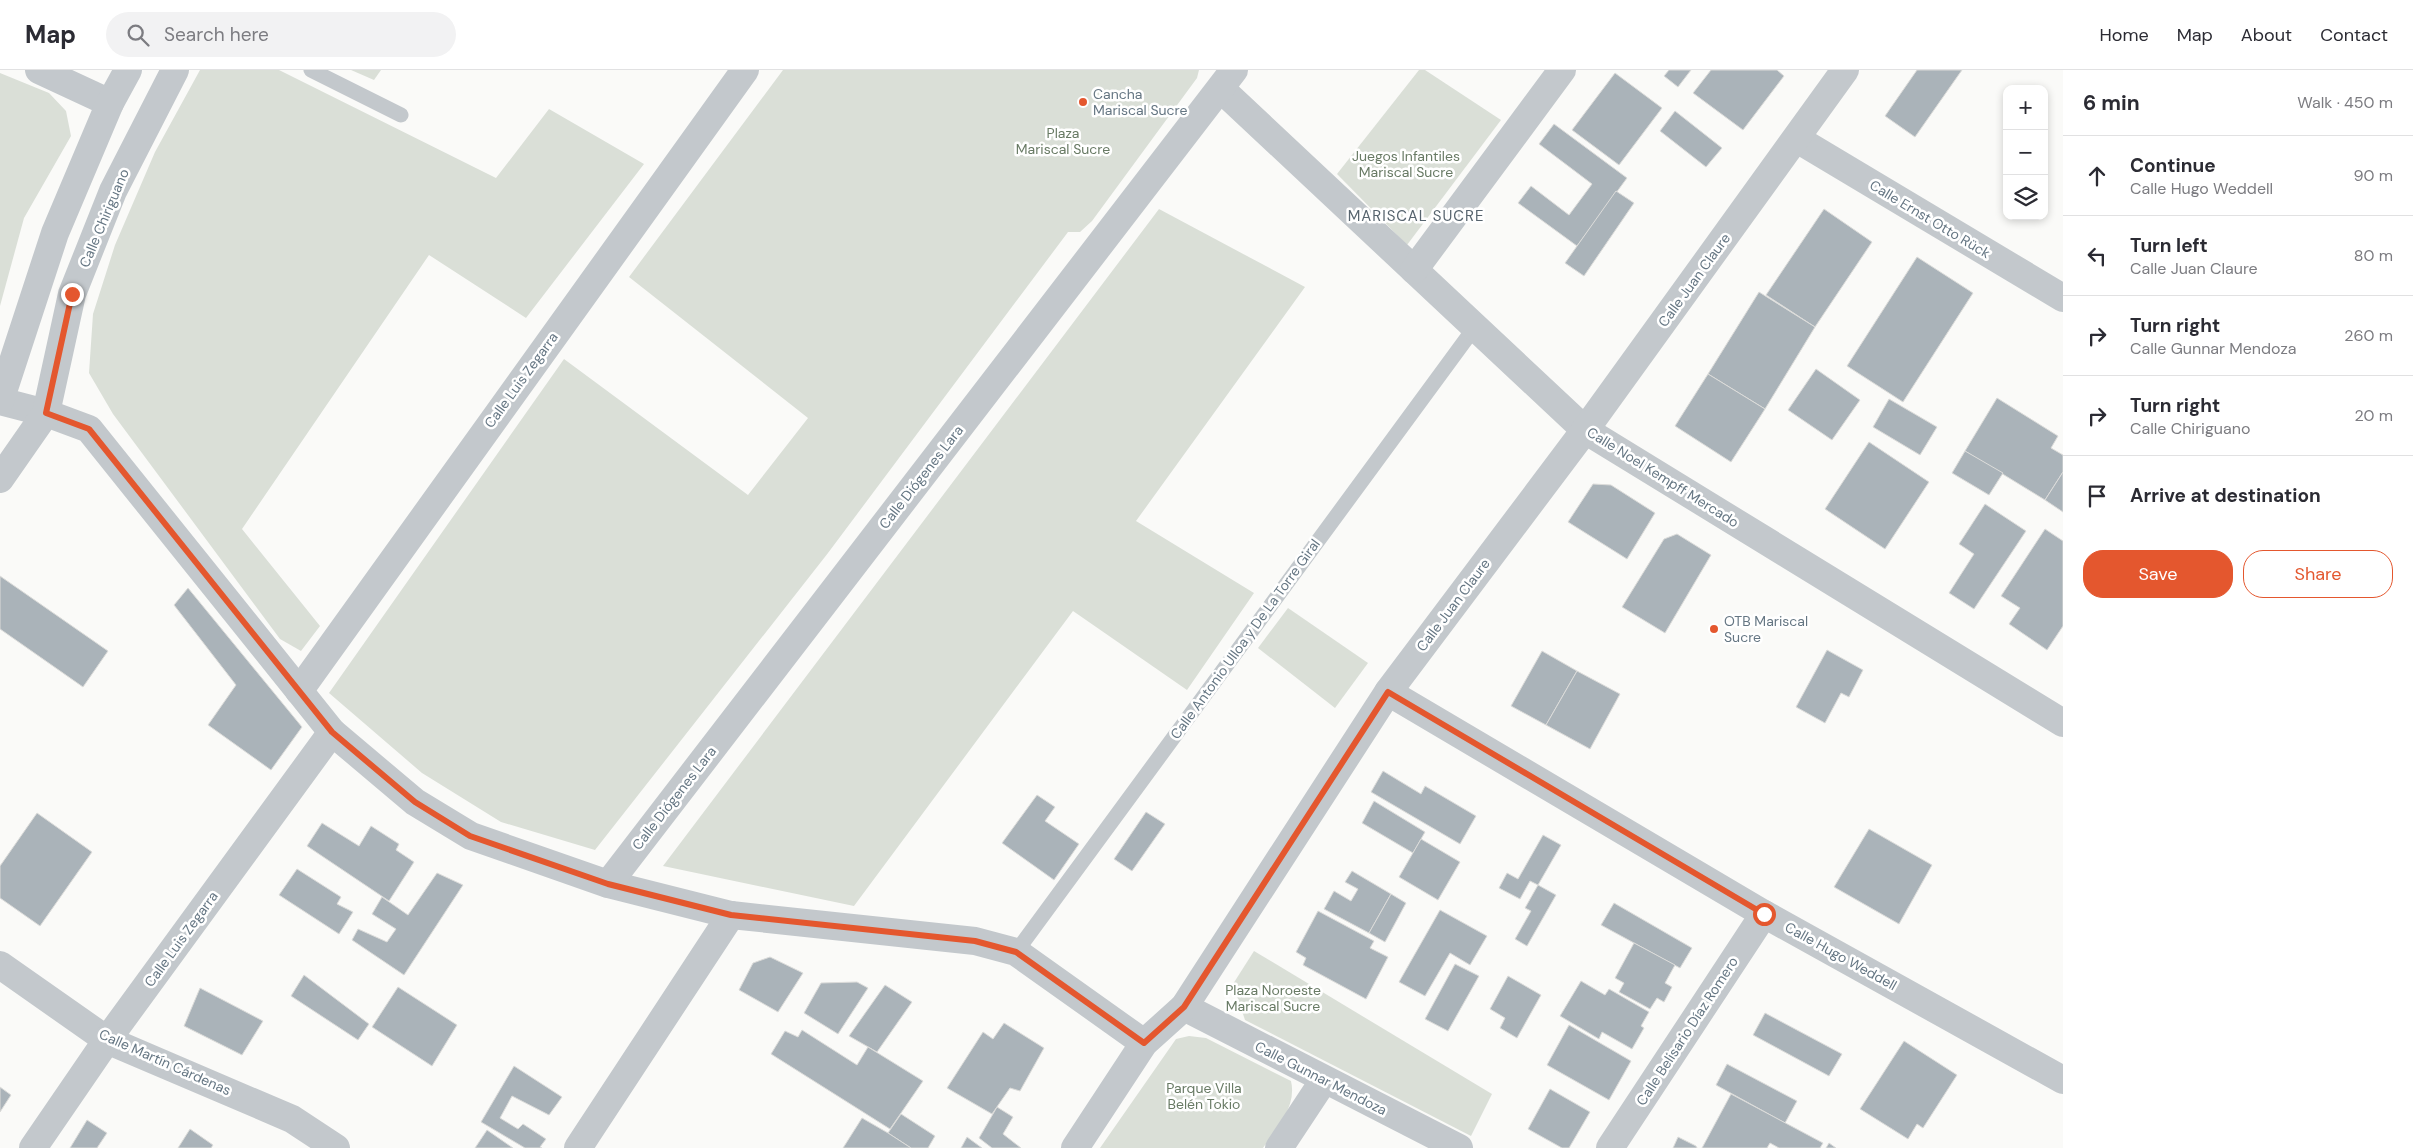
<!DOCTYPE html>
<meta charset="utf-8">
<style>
body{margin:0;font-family:"DM Sans",sans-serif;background:#f2f2f3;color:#2b2b33}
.controls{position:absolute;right:15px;top:15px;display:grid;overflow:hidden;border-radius:10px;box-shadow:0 2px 8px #0003}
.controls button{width:45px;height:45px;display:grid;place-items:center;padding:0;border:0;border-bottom:1px solid #e1e1e2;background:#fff;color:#2b2b33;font:25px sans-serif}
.stop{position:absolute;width:15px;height:15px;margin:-11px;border:4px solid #e4572e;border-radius:50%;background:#fff}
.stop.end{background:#e4572e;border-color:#fff;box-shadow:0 1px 5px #0008}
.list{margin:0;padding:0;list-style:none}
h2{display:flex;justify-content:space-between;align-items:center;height:65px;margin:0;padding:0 20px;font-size:21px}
h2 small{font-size:16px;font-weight:400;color:#7c7c81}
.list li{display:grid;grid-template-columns:32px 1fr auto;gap:15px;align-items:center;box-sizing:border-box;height:80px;padding:0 20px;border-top:1px solid #e1e1e2}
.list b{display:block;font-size:19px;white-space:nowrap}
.list p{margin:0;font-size:16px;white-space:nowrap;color:#7c7c81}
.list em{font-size:16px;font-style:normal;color:#7c7c81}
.actions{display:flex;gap:10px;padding:15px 20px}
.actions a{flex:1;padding:11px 0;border:1px solid #e4572e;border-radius:20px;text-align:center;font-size:18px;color:#e4572e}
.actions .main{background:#e4572e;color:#fff}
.icon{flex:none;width:28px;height:28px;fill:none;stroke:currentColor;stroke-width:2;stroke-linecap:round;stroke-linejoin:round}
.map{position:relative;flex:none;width:2063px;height:1078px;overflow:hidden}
header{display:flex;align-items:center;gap:30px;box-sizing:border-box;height:70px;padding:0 25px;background:#fff;border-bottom:1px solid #e1e1e2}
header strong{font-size:24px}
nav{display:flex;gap:28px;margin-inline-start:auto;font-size:18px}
.search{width:350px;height:45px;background:#f2f2f3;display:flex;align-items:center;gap:12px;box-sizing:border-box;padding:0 18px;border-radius:28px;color:#7c7c81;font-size:19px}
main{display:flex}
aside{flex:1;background:#fff}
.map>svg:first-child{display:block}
.green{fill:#dadfd7}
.building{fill:#aab3b9;stroke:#dcdcda}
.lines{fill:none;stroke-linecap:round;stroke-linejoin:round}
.service{stroke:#c3c8cc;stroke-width:15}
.minor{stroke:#c3c8cc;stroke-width:28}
.tertiary{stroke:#c3c8cc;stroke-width:28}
.route{stroke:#e4572e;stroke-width:6}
.poi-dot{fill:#e4572e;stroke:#fff;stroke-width:2}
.labels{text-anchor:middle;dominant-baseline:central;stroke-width:5;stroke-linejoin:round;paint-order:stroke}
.poi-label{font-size:14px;fill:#657683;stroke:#fff;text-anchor:start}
.park-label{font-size:14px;fill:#687a64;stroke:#fff}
.street-label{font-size:14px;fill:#657683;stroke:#fff}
.neighbourhood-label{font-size:15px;letter-spacing:1px;fill:#57646e;stroke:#fff}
</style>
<header>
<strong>Map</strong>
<div class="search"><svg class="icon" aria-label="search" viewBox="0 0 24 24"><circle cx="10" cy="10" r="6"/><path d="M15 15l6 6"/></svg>Search here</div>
<nav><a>Home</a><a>Map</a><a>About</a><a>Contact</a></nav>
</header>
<main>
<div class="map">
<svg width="2063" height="1078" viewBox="0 0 2063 1078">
<rect width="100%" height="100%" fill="#fafaf8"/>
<g class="green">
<polygon points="200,0 279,0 496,108 549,39 644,94 526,248 429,185 242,459 320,556 301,581 280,569 113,344 89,303 93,244 115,175 155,82"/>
<polygon points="351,0 381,0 374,10"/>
<polygon points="783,0 1199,0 1197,8 1092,151 1080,162 1068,162 828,483 595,780 501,752 422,703 329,623 564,289 748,425 808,348 629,207"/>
<polygon points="1419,0 1425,0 1501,50 1407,175 1337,104"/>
<polygon points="0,3 49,23 66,41 71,66 24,148 0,236"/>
<polygon points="1159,139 1305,217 1136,451 1254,523 1187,620 1073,541 854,836 663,796"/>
<polygon points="1288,538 1368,593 1335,638 1258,578"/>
<polygon points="1254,881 1492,1024 1471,1066 1245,950 1233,914"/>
<path d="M 1189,966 L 1206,968 L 1291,1011 C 1297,1037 1277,1057 1263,1078 L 1100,1078 L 1176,969 Z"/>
</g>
<g class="building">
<polygon points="1669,0 1691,0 1678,17 1664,6"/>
<polygon points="1711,0 1777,0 1784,6 1743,60 1693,23"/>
<polygon points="1917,0 1962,0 1915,67 1885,46"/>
<polygon points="1615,3 1662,38 1619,95 1572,60"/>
<polygon points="1675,41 1722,78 1706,97 1660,61"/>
<polygon points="1554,54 1627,108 1577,176 1518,133 1531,116 1569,145 1592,114 1539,74"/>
<polygon points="1616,121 1634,133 1584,206 1565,193"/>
<polygon points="1824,139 1872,172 1815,257 1766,225"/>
<polygon points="1917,187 1973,223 1903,332 1847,296"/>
<polygon points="1759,222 1815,257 1765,339 1708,304"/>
<polygon points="1816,299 1860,330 1832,370 1788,340"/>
<polygon points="1708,304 1765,339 1731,392 1675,356"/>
<polygon points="1997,328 2058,366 2051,378 2063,385 2063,402 2045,430 1965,381"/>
<polygon points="1889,329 1937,357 1920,385 1873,357"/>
<polygon points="1869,372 1929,412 1885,479 1825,439"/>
<polygon points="1965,381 2003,403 1989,425 1952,403"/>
<polygon points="2063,402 2063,442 2045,430"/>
<polygon points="1593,414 1611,415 1655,443 1627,489 1568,452"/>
<polygon points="1985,434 2026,461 1974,539 1949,523 1974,484 1959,474"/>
<polygon points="2045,459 2063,471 2063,556 2047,580 2009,554 2020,538 2001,526"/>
<polygon points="1677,464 1711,485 1665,563 1622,537 1664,469"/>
<polygon points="0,506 108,581 83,617 0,559"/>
<polygon points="188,518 302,657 271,700 208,655 236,615 174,535"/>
<polygon points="1827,580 1863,600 1849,627 1841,623 1825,653 1796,637"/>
<polygon points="1542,581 1577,601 1546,655 1511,636"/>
<polygon points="1577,601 1620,624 1590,679 1546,655"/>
<polygon points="1383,701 1421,724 1425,716 1476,746 1460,774 1371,722"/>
<polygon points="1037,725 1055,737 1045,751 1079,774 1054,810 1002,773"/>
<polygon points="1374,731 1425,762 1413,783 1362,753"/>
<polygon points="1146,742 1165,754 1132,801 1114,789"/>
<polygon points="37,743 92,782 40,856 0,828 0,796"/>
<polygon points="322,753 359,776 371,756 399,774 396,780 414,792 389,831 307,776"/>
<polygon points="1869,759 1932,795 1899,854 1834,817"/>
<polygon points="1543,765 1561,775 1538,815 1530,811 1520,829 1499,818 1507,803 1518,809"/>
<polygon points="1421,769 1460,792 1438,830 1399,807"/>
<polygon points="297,799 341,827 337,834 353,842 339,864 279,825"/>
<polygon points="1352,801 1391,824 1369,863 1324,839 1334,821 1351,831 1358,819 1345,812"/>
<polygon points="437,803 463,815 404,905 352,870 358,859 387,872 396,859 372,844 382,827 408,845"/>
<polygon points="1538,815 1556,825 1527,876 1515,869 1531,841 1525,838"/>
<polygon points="1391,824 1406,833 1385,872 1369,863"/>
<polygon points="1614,833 1692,878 1680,898 1601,855"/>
<polygon points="1440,840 1487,866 1470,895 1450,883 1425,926 1399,912"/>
<polygon points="1318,841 1374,871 1370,878 1388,887 1366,929 1303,895 1306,888 1296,882"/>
<polygon points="1634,873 1675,895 1665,913 1672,917 1664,932 1657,928 1650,939 1619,922 1624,913 1615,908"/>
<polygon points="770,887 803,903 778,942 739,920 753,893"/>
<polygon points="1455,894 1479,906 1448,961 1425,949"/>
<polygon points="304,905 369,954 358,970 291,926"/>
<polygon points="1508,906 1541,925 1517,968 1500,958 1505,948 1490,939"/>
<polygon points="1581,911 1605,925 1609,919 1649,942 1641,956 1644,958 1632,979 1602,962 1599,969 1560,946"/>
<polygon points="857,912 868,918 838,964 804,943 821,913"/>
<polygon points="885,915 912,932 877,982 849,966"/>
<polygon points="398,917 457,955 432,996 372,957"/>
<polygon points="200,918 263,951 242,985 184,956"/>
<polygon points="1765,943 1842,984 1829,1006 1753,965"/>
<polygon points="1004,953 1044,978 1020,1021 1010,1018 992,1044 947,1018 983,962 993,969"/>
<polygon points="1569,955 1631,991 1609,1030 1547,995"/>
<polygon points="802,960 857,995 868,977 923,1011 890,1059 771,984 785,961 798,967"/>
<polygon points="1904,971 1957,1005 1923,1058 1917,1054 1908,1069 1860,1039"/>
<polygon points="1727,994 1797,1031 1785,1053 1716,1015"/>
<polygon points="514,996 562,1027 549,1045 512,1026 500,1048 518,1059 523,1054 546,1069 540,1077 542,1078 525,1078 481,1052"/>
<polygon points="0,1017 11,1025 0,1042"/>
<polygon points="1550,1019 1590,1042 1569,1078 1562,1078 1528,1059"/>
<polygon points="1731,1024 1823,1073 1820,1078 1779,1078 1770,1073 1767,1078 1702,1078"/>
<polygon points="997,1037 1013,1047 1003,1064 1021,1078 992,1078 979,1068"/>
<polygon points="901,1044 935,1066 928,1078 911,1078 888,1063"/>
<polygon points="862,1048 888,1063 911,1078 843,1078"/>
<polygon points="87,1050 107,1063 97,1078 70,1078"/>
<polygon points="190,1059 213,1075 211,1078 178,1078"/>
<polygon points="487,1060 513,1078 475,1078"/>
<polygon points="967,1067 982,1078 961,1078"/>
<polygon points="1678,1067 1696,1076 1697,1078 1673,1078"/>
<polygon points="1829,1073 1836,1078 1826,1078"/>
</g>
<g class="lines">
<g class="service">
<polyline points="311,0 401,45"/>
<polyline points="1016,882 1475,257"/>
</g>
<g class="minor">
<polyline points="39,0 110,33"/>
<polyline points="1221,19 1585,360 2063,653"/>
<polyline points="1797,69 2063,228"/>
<polyline points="1414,200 1562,0"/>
<polyline points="0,331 46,343 89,359 332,662 415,732 471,766 608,814 731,845 975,871 1016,882 1144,973"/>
<polyline points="299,621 745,0"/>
<polyline points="1388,622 1764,844 2063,1010"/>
<polyline points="608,814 1234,0"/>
<polyline points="0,895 107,970 292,1049 336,1078"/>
<polyline points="1184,937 1459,1078"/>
<polyline points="33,1078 107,970 332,662"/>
<polyline points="578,1078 731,845"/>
<polyline points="1279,1078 1324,1010"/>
<polyline points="1610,1078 1764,844"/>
</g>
<g class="tertiary">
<polyline points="0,331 55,163 110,33 128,0"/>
<polyline points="0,409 46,343 72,224 113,121 175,0"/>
<polyline points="1075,1078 1144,973 1184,937 1388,622 1585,360 1845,0"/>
</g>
</g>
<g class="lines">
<polyline class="route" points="72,224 46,343 89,359 332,662 415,732 470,766 608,814 731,845 975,871 1016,882 1144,973 1184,937 1388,622 1764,844"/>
</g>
<g class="poi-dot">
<circle cx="1083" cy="32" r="5"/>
<circle cx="1714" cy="559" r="5"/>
</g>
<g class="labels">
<g class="poi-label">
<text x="1093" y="24">Cancha<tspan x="1093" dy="16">Mariscal Sucre</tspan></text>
<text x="1724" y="551">OTB Mariscal<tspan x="1724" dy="16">Sucre</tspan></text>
</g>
<g class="park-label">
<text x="1063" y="63">Plaza<tspan x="1063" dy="16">Mariscal Sucre</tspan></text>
<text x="1406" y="86">Juegos Infantiles<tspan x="1406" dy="16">Mariscal Sucre</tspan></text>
<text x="1273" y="920">Plaza Noroeste<tspan x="1273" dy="16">Mariscal Sucre</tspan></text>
<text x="1204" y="1018">Parque Villa<tspan x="1204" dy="16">Belén Tokio</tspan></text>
</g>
<g class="street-label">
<text transform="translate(104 148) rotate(-67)">Calle Chiriguano</text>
<text transform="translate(1930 149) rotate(31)">Calle Ernst Otto Rück</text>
<text transform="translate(1694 210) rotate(-54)">Calle Juan Claure</text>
<text transform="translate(521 310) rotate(-54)">Calle Luis Zegarra</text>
<text transform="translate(921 407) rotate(-52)">Calle Diógenes Lara</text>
<text transform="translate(1663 407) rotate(32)">Calle Noel Kempff Mercado</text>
<text transform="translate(1453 535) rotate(-53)">Calle Juan Claure</text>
<text transform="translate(1245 569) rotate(-54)">Calle Antonio Ulloa y De La Torre Giral</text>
<text transform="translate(674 728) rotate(-52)">Calle Diógenes Lara</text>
<text transform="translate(181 869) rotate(-54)">Calle Luis Zegarra</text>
<text transform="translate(1841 886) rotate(29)">Calle Hugo Weddell</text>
<text transform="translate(1687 961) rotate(-57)">Calle Belisario Díaz Romero</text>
<text transform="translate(165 992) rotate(24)">Calle Martín Cárdenas</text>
<text transform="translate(1321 1008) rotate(27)">Calle Gunnar Mendoza</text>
</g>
<g class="neighbourhood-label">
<text x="1416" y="146">MARISCAL SUCRE</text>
</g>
</g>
</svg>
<div class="controls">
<button>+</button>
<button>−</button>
<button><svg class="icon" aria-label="layers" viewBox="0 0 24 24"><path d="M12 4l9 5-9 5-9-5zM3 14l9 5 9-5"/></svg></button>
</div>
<div class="stop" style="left:1764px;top:844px"></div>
<div class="stop end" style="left:72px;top:224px"></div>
</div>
<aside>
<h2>6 min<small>Walk · 450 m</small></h2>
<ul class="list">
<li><svg class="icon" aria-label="ahead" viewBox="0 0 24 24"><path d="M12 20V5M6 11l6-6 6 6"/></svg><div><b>Continue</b><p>Calle Hugo Weddell</p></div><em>90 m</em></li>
<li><svg class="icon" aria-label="left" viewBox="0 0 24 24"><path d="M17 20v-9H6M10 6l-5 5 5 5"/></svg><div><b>Turn left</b><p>Calle Juan Claure</p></div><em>80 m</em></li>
<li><svg class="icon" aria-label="right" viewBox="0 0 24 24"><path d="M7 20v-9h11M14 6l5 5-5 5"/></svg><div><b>Turn right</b><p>Calle Gunnar Mendoza</p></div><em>260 m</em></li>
<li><svg class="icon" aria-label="right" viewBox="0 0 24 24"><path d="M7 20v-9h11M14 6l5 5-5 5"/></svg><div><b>Turn right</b><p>Calle Chiriguano</p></div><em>20 m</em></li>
<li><svg class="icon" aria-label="arrive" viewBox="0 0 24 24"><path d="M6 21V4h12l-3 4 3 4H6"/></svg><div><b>Arrive at destination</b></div></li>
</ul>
<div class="actions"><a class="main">Save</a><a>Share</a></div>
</aside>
</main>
